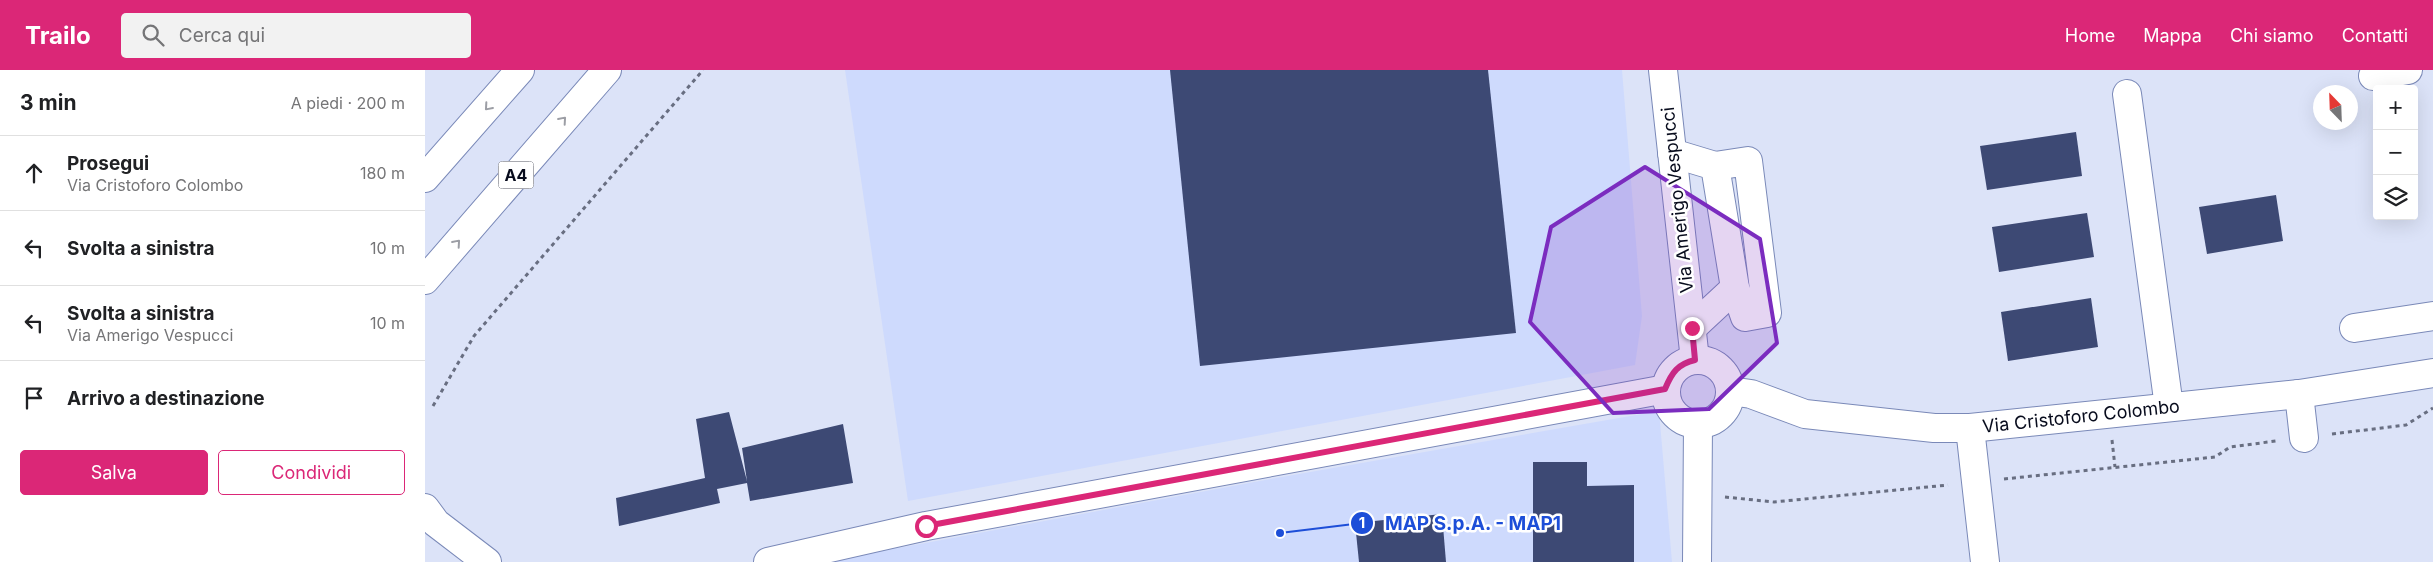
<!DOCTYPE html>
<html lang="it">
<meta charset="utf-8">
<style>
body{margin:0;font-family:Inter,sans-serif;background:#f2f2f2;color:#202124}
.controls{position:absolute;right:15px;top:15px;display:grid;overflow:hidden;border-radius:5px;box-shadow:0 5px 20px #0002}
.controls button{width:45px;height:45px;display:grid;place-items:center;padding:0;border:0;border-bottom:1px solid #e0e0e0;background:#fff;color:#202124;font:25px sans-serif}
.compass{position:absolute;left:1888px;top:15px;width:45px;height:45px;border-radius:50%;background:#fff;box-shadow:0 5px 20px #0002;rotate:337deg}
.stop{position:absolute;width:15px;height:15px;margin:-11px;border:4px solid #db2777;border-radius:50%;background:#fff}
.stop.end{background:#db2777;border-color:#fff;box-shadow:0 1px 5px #0008}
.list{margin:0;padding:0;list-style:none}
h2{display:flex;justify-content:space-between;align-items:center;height:65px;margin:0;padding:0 20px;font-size:21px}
h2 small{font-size:16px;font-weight:400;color:#757577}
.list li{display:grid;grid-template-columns:32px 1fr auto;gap:15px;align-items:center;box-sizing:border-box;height:75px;padding:0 20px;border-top:1px solid #e0e0e0}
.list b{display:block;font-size:19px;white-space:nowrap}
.list p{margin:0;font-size:16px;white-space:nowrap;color:#757577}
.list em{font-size:16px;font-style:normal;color:#757577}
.actions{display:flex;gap:10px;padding:15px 20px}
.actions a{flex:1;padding:11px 0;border:1px solid #db2777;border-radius:5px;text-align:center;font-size:18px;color:#db2777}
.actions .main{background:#db2777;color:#fff}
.icon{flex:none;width:28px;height:28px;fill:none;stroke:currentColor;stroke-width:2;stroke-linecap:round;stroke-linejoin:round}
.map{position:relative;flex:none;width:2008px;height:492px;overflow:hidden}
header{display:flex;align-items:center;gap:30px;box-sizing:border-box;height:70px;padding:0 25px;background:#db2777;color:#fff}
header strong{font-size:24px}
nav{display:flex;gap:28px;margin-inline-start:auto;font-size:18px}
.search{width:350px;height:45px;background:#f2f2f2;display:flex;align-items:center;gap:12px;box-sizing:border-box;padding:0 18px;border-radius:5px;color:#757577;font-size:19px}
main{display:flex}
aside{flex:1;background:#fff}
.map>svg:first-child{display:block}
.built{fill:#cedafd}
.building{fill:#3d4974}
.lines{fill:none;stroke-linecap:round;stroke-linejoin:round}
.minor-casing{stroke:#7a89b8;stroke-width:30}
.highway-casing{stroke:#7a89b8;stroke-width:30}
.path{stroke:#686e81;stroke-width:3;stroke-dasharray:4 4;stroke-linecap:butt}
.minor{stroke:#fff;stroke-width:28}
.highway{stroke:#fff;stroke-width:28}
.oneway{stroke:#9c9ea5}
.route{stroke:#db2777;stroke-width:6}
.marked{fill:#7b2cbf;fill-opacity:0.2;stroke:#7b2cbf;stroke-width:4;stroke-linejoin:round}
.labels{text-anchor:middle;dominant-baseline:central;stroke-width:5;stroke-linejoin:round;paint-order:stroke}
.shield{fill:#fff;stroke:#525561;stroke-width:1}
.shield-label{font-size:16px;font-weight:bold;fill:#080c1d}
.street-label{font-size:18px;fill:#080c1d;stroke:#fff}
.leader{fill:none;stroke:#1d4ed8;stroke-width:2}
.callout-dot{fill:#1d4ed8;stroke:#fff;stroke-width:2}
.mark-label{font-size:15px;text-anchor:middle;font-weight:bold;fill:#fff}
.callout-label{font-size:19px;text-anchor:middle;font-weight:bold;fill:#1d4ed8;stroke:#fff;stroke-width:5;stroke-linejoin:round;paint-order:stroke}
</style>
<header>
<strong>Trailo</strong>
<div class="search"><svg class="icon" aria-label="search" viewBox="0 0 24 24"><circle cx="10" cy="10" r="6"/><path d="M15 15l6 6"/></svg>Cerca qui</div>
<nav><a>Home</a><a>Mappa</a><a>Chi siamo</a><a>Contatti</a></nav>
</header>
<main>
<aside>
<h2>3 min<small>A piedi · 200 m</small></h2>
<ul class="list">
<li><svg class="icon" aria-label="ahead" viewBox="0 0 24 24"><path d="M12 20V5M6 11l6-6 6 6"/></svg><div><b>Prosegui</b><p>Via Cristoforo Colombo</p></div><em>180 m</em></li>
<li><svg class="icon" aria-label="left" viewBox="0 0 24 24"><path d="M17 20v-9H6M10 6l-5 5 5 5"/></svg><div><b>Svolta a sinistra</b></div><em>10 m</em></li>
<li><svg class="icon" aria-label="left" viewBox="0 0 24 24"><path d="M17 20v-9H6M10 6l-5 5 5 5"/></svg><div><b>Svolta a sinistra</b><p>Via Amerigo Vespucci</p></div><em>10 m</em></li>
<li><svg class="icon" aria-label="arrive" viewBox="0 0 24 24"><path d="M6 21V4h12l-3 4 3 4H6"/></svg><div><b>Arrivo a destinazione</b></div></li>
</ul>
<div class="actions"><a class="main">Salva</a><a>Condividi</a></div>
</aside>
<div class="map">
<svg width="2008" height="492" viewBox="0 0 2008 492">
<rect width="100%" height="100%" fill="#dce3f8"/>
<g class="built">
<polygon points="420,0 1197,0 1217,246 1210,295 483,431"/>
<polygon points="1234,341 1247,492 398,492 851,408"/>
</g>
<g class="building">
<polygon points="745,0 1063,0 1091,263 775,296"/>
<polygon points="1651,62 1657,106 1562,120 1555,76"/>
<polygon points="1851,125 1858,171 1782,184 1774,137"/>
<polygon points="1662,143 1669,187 1574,202 1567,157"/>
<polygon points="1666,228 1673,277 1583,291 1576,242"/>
<polygon points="304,342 322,411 317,378 418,354 428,413 325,431 322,413 292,419 295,433 194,456 191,428 280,408 271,349"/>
<polygon points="1108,392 1162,392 1162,416 1209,415 1209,492 1108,492"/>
<polygon points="1017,444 1021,492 934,492 930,453"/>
</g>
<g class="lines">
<defs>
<g id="minor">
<polyline points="1238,0 1270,290"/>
<polyline points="1948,6 1983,0"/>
<polyline points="1702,24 1744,337"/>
<polyline points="1247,83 1290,96 1310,218 1267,258"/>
<polyline points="1290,96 1323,91 1342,243 1320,247 1310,218"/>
<polyline points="1929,258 2008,246"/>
<circle cx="1273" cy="322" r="32"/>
<polyline points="1305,321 1326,324 1380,344 1509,358 1545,358 1874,324 2008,303"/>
<polyline points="1874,324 1879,368"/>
<polyline points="1545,358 1560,492"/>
<polyline points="0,438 11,453 62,492"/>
<polyline points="343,492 501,456 1241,319"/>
<polyline points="1272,492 1273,354"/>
</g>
<g id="highway">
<polyline points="0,108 95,0"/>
<polyline points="0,210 182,0"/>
</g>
</defs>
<use href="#minor" class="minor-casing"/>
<use href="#highway" class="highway-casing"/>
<g class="path">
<polyline points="8,336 49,266 278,0"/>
<polyline points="1907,364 1981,355 2008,338"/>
<polyline points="1687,370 1690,397"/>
<polyline points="1579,409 1790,387 1805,377 1851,371"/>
<polyline points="1300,427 1349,432 1523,415"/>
</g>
<use href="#minor" class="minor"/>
<use href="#highway" class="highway"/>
</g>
<defs><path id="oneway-chevron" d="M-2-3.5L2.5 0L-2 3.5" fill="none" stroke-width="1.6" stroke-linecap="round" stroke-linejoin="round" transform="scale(1.25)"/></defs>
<g class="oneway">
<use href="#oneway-chevron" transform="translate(63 37) rotate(131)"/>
<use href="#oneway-chevron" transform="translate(138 50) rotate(-49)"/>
<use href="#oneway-chevron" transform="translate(32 173) rotate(-49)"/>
</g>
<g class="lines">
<path class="route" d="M 501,456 L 1240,319 C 1247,302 1253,294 1270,290 L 1267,258"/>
</g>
<path class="marked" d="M 1220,97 L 1335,169 L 1352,273 L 1284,339 L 1188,343 L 1105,252 L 1126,157 Z"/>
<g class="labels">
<rect class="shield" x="73.5" y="91.5" width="35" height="27" rx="4"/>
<g class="shield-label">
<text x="91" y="105">A4</text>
</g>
<g class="street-label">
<text transform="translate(1252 130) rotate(-96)">Via Amerigo Vespucci</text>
<text transform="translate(1656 346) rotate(-6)">Via Cristoforo Colombo</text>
</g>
</g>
<path class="leader" d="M855 463L937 453"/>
<g class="callout-dot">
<circle cx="855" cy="463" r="5"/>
<circle cx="937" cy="453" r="12"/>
</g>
<g class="mark-label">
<text x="937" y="458">1</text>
</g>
<g class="callout-label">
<text x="1048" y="460">MAP S.p.A. - MAP1</text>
</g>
</svg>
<div class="controls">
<button>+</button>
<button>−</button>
<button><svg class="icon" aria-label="layers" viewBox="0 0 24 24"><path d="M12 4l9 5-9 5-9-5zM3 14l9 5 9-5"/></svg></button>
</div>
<svg class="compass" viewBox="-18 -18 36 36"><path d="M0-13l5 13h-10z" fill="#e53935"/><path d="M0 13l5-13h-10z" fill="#757577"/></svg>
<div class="stop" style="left:501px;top:456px"></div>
<div class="stop end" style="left:1267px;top:258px"></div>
</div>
</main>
